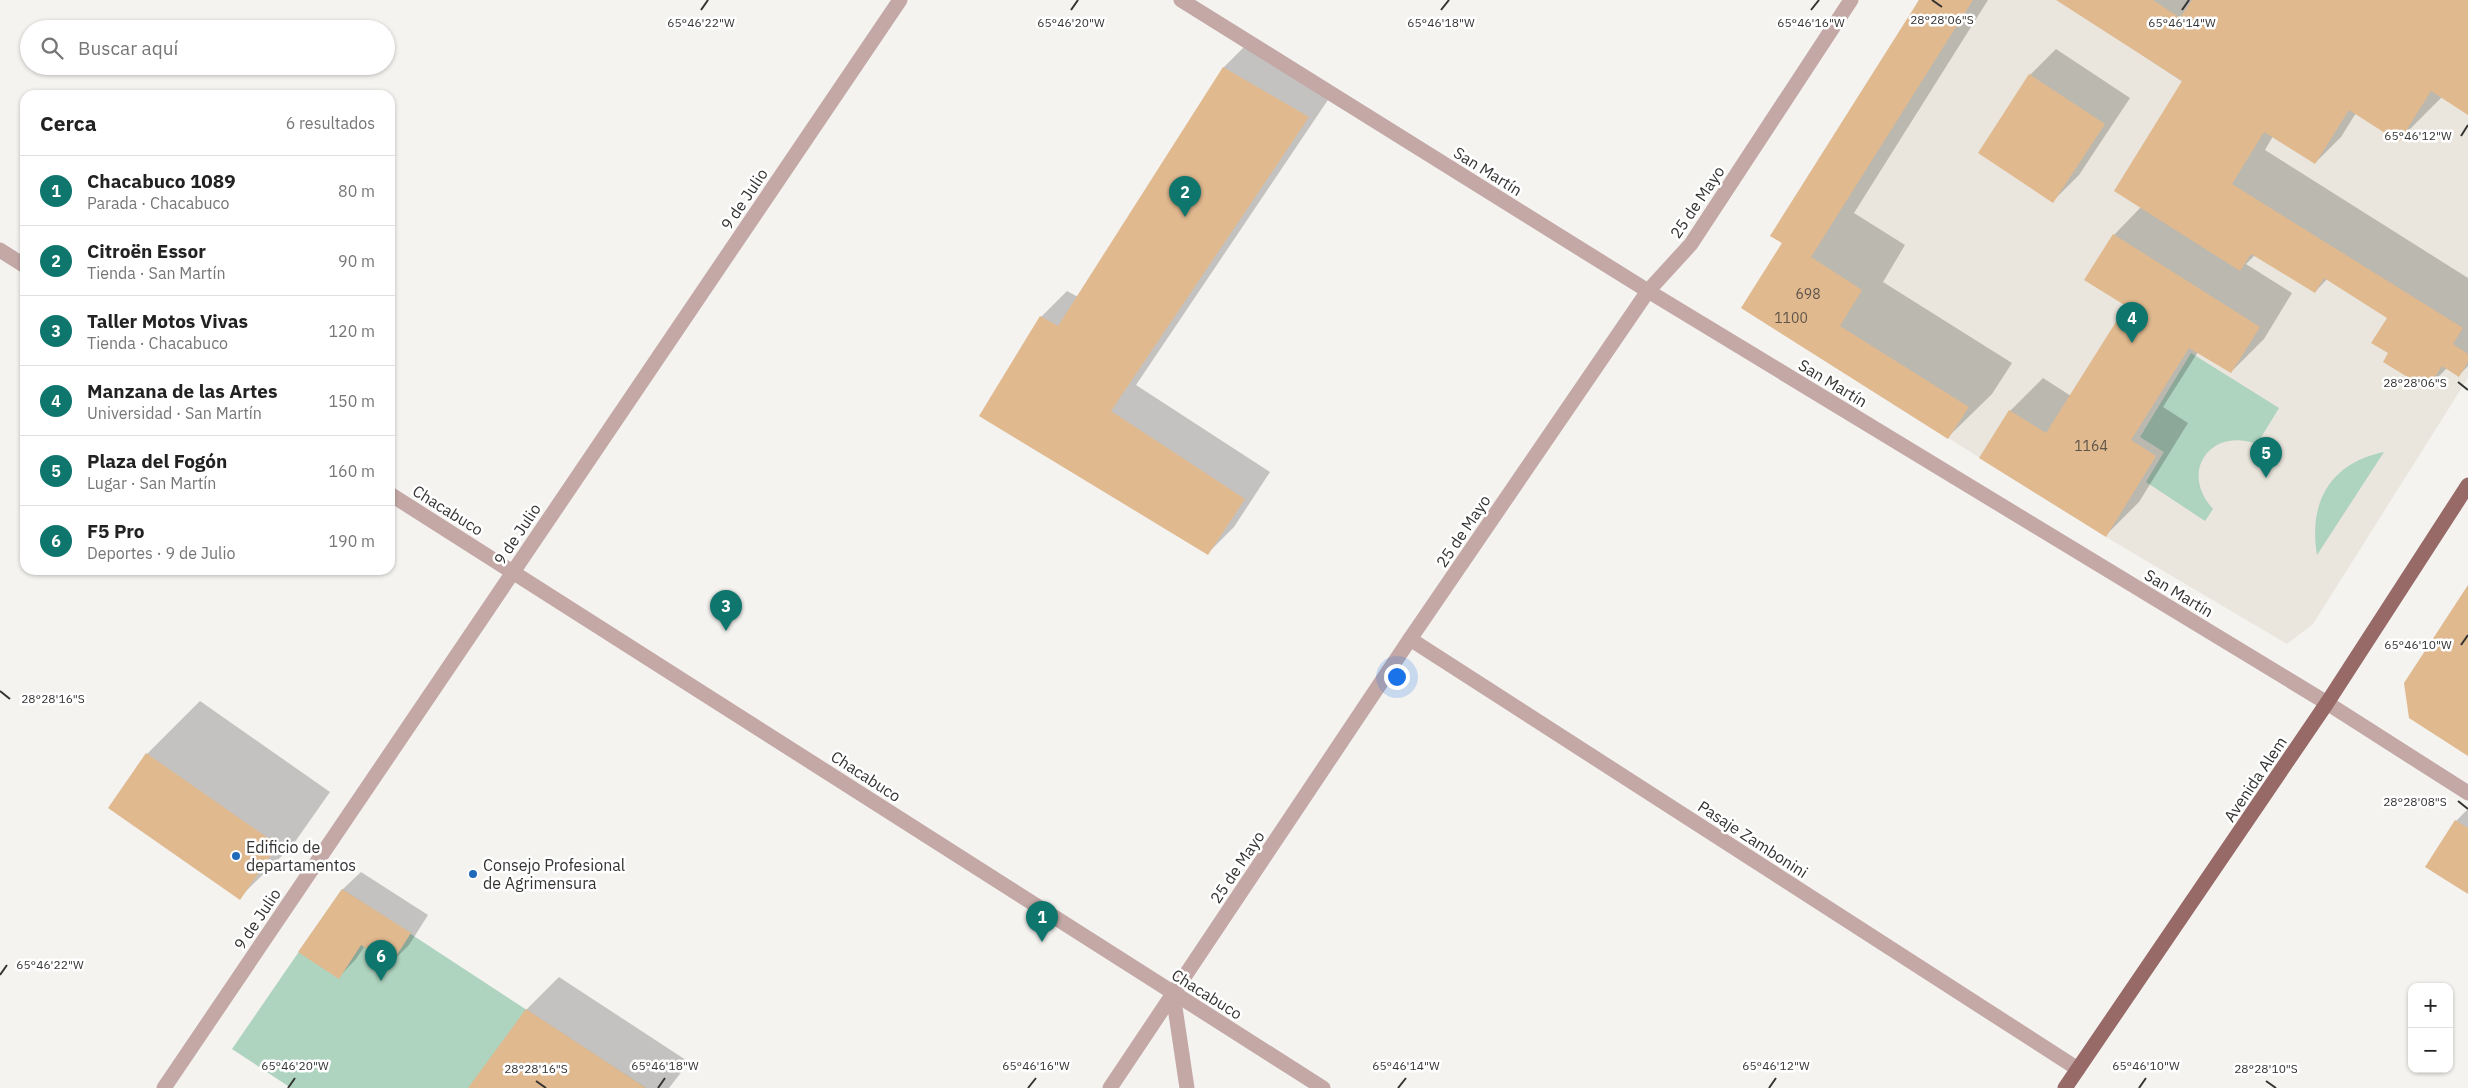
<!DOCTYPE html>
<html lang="es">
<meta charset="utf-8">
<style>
body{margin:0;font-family:"IBM Plex Sans",sans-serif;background:#f2f2f2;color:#222}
.controls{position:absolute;right:15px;bottom:15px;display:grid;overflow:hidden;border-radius:10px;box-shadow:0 1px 4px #0004}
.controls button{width:45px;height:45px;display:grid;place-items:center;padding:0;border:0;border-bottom:1px solid #e0e0e0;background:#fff;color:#222;font:25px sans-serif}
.you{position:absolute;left:1396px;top:676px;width:18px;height:18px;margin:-12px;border:4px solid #fff;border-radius:50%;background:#1a73e8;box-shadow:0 0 0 8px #1a73e833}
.badge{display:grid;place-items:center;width:32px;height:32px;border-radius:50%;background:#0f766e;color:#fff;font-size:16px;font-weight:700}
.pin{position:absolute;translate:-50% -41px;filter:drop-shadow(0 1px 2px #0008)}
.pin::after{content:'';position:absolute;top:26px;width:18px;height:15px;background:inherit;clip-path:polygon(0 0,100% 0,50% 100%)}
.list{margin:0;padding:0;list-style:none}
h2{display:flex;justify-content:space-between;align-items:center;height:65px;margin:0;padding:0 20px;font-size:21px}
h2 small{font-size:16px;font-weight:400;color:#767676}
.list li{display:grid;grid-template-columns:32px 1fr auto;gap:15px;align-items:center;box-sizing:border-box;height:70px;padding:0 20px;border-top:1px solid #e0e0e0}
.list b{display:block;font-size:19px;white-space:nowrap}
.list p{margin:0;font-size:16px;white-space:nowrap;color:#767676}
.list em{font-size:16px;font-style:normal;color:#767676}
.icon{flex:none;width:28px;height:28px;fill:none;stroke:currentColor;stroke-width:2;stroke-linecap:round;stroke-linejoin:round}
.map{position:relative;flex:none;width:2468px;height:1088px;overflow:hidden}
.search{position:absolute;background:#fff;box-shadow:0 1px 4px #0004;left:20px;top:20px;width:375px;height:55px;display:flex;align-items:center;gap:12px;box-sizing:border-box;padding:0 18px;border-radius:28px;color:#767676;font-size:19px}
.panel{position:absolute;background:#fff;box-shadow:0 1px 4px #0004;left:20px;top:90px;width:375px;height:485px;border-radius:15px}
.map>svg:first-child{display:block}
.built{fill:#eae6dd}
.green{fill:#aed3be}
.shadow{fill:#0003}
.building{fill:#e0b98f}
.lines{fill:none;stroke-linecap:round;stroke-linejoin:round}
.street{stroke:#c3a8a6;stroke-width:15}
.primary{stroke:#976967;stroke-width:15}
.ticks{fill:none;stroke:#333332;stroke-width:2}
.poi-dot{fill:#206ab9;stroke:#fff;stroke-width:2}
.labels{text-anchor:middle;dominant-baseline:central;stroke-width:5;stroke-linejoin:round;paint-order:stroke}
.number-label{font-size:14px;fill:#5e5449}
.street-label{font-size:16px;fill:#333332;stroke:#fff}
.poi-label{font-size:16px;fill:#333332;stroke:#fff;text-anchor:start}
.ticks-label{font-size:12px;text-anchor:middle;fill:#333332;stroke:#fff;stroke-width:5;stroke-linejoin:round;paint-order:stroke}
</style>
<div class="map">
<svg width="2468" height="1088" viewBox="0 0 2468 1088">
<rect width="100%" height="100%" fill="#f4f3f0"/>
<polygon class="built" points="1919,0 2468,0 2468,378 2313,624 2287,644 2106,537 1741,308 1782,243 1770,236"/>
<g class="green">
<path d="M 2191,353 L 2279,408 L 2257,444 C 2210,427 2179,472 2213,509 L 2205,521 L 2146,482 L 2164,452 L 2140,437 Z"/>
<path d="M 2384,452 L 2317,555 C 2308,501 2331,463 2384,452 Z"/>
<polygon points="342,889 646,1088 291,1088 232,1049"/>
</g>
<g class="shadow">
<polygon points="1919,0 1988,0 1854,213 1905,245 1883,282 2012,363 1992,394 1948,437 1743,307 1784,243"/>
<polygon points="2059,0 2468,0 2468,113 2442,97 2399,140 2356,113 2341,137 2315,163 2273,136 2265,150 2468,278 2468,366 2459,375 2447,368 2427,388 2390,353 2389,317 2327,279 2315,292 2255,255 2246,264 2292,293 2264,339 2231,372 2198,352 2163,407 2188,423 2139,502 2106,535 2010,411 2043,378 2071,396 2127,305 2114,235 2141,207 2183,82"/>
<polygon points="1250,41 1334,91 1136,385 1270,472 1234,527 1208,553 1041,317 1067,291 1078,297 1224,67"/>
<polygon points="2056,49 2130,98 2079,175 2053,201 2030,75"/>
<polygon points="200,701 330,792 292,846 239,898 110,808 147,754"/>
<polygon points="2468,809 2468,893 2427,867 2456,821"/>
<polygon points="361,872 428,915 409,945 391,963 365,946 356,959 339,977 300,952 343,889"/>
<polygon points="559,977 689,1062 669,1088 470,1088 526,1010"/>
</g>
<g class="building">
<polygon points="1919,0 1973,0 1811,257 1862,290 1840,326 1969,407 1948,439 1741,308 1782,243 1770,236"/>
<polygon points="2056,0 2153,0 2180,18 2192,0 2468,0 2468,115 2431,91 2399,142 2349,110 2315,164 2264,132 2232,184 2463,328 2453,344 2468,354 2468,362 2459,377 2442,366 2427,389 2383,362 2388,353 2371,343 2387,318 2324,278 2315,293 2251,254 2240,271 2114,191 2182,81"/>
<polygon points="1223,67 1309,117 1111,411 1245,499 1208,555 979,416 1040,316 1058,326"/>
<polygon points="2029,74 2105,124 2053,203 1978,153"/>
<polygon points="2113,234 2260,327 2231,373 2189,348 2131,440 2156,456 2106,537 1979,458 2009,410 2046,433 2126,306 2084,280"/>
<polygon points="2468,585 2468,756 2409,718 2404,683"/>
<polygon points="146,753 278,845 240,900 108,808"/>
<polygon points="2455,820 2468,828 2468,894 2425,867"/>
<polygon points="342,889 411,933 391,964 361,945 339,979 298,952"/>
<polygon points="526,1009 646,1088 468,1088"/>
</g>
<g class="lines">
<g class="street">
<polyline points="1181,0 1648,291 2327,703 2468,793"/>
<polyline points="0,250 25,266"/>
<polyline points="390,494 1323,1088"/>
<polyline points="1410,639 2078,1069"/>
<polyline points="1173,994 1187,1088"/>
<polyline points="164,1088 900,0"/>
<polyline points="1110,1088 1410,639 1648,291 1691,244 1851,0"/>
</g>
<polyline class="primary" points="2065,1088 2327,703 2468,485"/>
</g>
<path class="ticks" d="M 1932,0 L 1942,7M 701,10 L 708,0M 1071,10 L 1078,0M 1441,10 L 1449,0M 1811,10 L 1819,0M 2182,10 L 2189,0M 2461,136 L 2468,125M 2458,382 L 2468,390M 2461,645 L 2468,635M 0,691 L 10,699M 2458,801 L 2468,809M 0,975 L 7,965M 536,1081 L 546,1088M 2266,1081 L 2276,1088M 288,1088 L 295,1078M 658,1088 L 665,1078M 1028,1088 L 1036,1078M 1398,1088 L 1406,1078M 1769,1088 L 1776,1078M 2139,1088 L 2146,1078"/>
<g class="poi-dot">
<circle cx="236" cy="856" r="5"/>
<circle cx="473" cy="874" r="5"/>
</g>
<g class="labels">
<g class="number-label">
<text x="1808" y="294">698</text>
<text x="1791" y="318">1100</text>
<text x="2091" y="446">1164</text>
</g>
<g class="street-label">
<text transform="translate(1488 171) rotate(32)">San Martín</text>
<text transform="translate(744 199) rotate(-56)">9 de Julio</text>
<text transform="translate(1697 202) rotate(-56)">25 de Mayo</text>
<text transform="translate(1833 383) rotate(31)">San Martín</text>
<text transform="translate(448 510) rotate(32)">Chacabuco</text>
<text transform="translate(1463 531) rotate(-56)">25 de Mayo</text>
<text transform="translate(517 534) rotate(-56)">9 de Julio</text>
<text transform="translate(2179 593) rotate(31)">San Martín</text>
<text transform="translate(866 776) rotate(33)">Chacabuco</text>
<text transform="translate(2255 779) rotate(-56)">Avenida Alem</text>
<text transform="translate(1753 839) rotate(33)">Pasaje Zambonini</text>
<text transform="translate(1237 867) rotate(-56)">25 de Mayo</text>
<text transform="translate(257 919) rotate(-56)">9 de Julio</text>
<text transform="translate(1207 994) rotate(32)">Chacabuco</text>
</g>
<g class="poi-label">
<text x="246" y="847">Edificio de<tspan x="246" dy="18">departamentos</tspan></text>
<text x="483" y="865">Consejo Profesional<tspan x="483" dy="18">de Agrimensura</tspan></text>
</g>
</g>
<g class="ticks-label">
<text x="1942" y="24">28°28'06"S</text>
<text x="701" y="27">65°46'22"W</text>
<text x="1071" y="27">65°46'20"W</text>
<text x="1441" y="27">65°46'18"W</text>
<text x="1811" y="27">65°46'16"W</text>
<text x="2182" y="27">65°46'14"W</text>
<text x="2418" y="140">65°46'12"W</text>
<text x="2415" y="387">28°28'06"S</text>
<text x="2418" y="649">65°46'10"W</text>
<text x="53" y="703">28°28'16"S</text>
<text x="2415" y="806">28°28'08"S</text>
<text x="50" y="969">65°46'22"W</text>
<text x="295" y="1070">65°46'20"W</text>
<text x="665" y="1070">65°46'18"W</text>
<text x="1036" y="1070">65°46'16"W</text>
<text x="1406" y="1070">65°46'14"W</text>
<text x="1776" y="1070">65°46'12"W</text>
<text x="2146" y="1070">65°46'10"W</text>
<text x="536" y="1073">28°28'16"S</text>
<text x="2266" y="1073">28°28'10"S</text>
</g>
</svg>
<div class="controls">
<button>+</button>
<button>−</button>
</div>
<div class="you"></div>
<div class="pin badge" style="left:1042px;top:942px">1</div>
<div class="pin badge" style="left:1185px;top:217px">2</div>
<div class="pin badge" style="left:726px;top:631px">3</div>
<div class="pin badge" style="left:2132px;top:343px">4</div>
<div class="pin badge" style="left:2266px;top:478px">5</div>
<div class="pin badge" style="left:381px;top:981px">6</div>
<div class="search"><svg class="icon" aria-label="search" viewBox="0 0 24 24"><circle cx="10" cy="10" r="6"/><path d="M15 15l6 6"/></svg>Buscar aquí</div>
<section class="panel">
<h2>Cerca<small>6 resultados</small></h2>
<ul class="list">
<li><span class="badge">1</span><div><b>Chacabuco 1089</b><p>Parada · Chacabuco</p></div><em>80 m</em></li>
<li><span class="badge">2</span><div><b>Citroën Essor</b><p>Tienda · San Martín</p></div><em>90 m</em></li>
<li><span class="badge">3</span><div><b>Taller Motos Vivas</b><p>Tienda · Chacabuco</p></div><em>120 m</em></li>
<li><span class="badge">4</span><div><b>Manzana de las Artes</b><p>Universidad · San Martín</p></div><em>150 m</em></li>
<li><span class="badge">5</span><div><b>Plaza del Fogón</b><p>Lugar · San Martín</p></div><em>160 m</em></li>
<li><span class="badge">6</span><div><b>F5 Pro</b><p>Deportes · 9 de Julio</p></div><em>190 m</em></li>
</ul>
</section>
</div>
